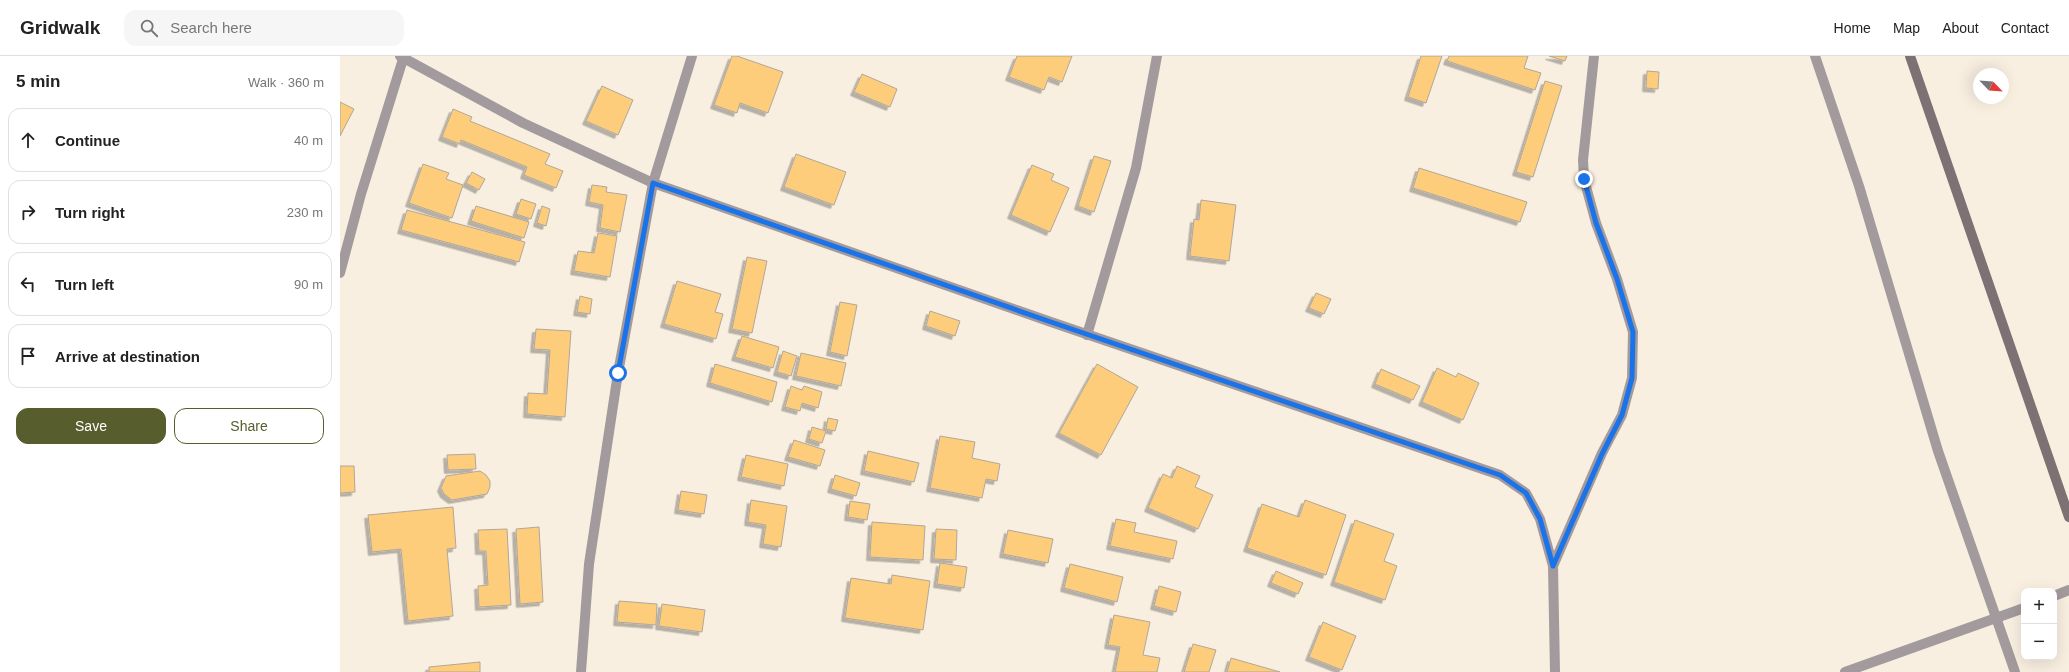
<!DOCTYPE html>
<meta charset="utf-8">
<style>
body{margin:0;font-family:Helvetica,sans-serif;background:#f6f6f6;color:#222}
.controls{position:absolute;right:12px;bottom:12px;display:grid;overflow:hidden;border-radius:8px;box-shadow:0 4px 16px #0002}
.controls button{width:36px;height:36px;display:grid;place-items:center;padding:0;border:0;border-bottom:1px solid #e0e0e0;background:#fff;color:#222;font:20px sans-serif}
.compass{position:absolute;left:1633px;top:12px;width:36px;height:36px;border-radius:50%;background:#fff;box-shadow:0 4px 16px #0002;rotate:115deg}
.stop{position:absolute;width:12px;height:12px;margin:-9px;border:3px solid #1a73e8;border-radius:50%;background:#fff}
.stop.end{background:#1a73e8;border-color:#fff;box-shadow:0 1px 4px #0008}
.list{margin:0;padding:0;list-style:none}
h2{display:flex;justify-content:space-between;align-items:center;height:52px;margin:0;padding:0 16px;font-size:17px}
h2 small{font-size:13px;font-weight:400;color:#767676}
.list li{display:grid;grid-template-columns:26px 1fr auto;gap:12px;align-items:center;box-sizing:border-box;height:64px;margin:0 8px 8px;padding:0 8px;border:1px solid #e0e0e0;border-radius:12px}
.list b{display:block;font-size:15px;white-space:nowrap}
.list em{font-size:13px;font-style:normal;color:#767676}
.actions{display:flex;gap:8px;padding:12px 16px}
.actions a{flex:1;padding:9px 0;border:1px solid #575d2c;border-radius:12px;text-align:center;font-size:14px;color:#575d2c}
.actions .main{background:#575d2c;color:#fff}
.icon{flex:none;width:22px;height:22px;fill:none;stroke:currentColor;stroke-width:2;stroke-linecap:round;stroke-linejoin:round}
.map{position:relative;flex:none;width:1729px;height:616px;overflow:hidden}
header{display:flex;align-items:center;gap:24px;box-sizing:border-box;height:56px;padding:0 20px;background:#fff;border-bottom:1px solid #e0e0e0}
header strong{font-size:19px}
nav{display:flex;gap:22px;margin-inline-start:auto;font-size:14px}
.search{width:280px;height:36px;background:#f6f6f6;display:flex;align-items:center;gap:10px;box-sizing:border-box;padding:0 14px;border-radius:12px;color:#767676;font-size:15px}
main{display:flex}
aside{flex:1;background:#fff}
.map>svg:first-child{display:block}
.building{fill:#fecd7c;stroke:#b0a79a;filter:url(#shadow)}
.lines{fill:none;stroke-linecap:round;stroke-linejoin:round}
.minor{stroke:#a29a9c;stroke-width:10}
.secondary{stroke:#7d7174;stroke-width:10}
.route{stroke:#1a73e8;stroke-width:5}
</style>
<header>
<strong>Gridwalk</strong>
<div class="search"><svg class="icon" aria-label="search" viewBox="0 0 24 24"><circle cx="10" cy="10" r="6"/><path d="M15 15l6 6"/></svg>Search here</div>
<nav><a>Home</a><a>Map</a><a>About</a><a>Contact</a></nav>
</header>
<main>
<aside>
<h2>5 min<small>Walk · 360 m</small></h2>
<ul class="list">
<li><svg class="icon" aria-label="ahead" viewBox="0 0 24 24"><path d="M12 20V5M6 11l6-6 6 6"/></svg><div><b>Continue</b></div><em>40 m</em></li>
<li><svg class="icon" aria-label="right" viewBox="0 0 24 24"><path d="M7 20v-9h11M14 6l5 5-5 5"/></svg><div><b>Turn right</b></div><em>230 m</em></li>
<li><svg class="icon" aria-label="left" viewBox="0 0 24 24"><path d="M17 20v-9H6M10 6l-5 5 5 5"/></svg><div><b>Turn left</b></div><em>90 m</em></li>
<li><svg class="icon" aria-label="arrive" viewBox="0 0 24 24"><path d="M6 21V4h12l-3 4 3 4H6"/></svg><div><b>Arrive at destination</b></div></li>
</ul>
<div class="actions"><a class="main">Save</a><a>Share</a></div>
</aside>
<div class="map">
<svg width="1729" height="616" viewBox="0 0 1729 616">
<defs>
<filter id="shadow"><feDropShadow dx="-3.5" dy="3.5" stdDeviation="0" flood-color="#0004"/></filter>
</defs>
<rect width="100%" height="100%" fill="#f8efe1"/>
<g class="building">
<polygon points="392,0 397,0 443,16 428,57 400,47 397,57 374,49"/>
<polygon points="677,0 732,0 722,26 709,21 704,34 669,21"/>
<polygon points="1081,0 1102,0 1086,47 1068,41"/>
<polygon points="1109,0 1188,0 1184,12 1201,17 1195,34 1107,5"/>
<polygon points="1209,0 1227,0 1225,5"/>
<polygon points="1307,15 1319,16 1318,33 1306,32"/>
<polygon points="522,18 557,33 550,51 514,36"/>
<polygon points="1205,25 1222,30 1193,121 1176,116"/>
<polygon points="262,30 293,44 278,79 246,65"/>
<polygon points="0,46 14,53 0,80"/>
<polygon points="113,53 132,61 130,65 210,98 205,108 223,115 216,132 184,119 187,111 121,84 120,88 102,81"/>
<polygon points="456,98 506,116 494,149 444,131"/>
<polygon points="754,100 771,105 754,156 738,150"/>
<polygon points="83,108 109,117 106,123 123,129 112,162 69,147"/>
<polygon points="692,109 714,118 711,124 729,132 710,176 671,159"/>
<polygon points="1079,112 1187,146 1180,166 1073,132"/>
<polygon points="132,116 145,123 139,134 126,127"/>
<polygon points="252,129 267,131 266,136 287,139 280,176 260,172 263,149 249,146"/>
<polygon points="181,143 196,148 191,163 176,158"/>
<polygon points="861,144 896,149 889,205 850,200 854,163 859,164"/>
<polygon points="136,150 189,166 184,182 131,165"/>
<polygon points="202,150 210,153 206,170 197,167"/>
<polygon points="67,154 185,186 179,206 61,174"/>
<polygon points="258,177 277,180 270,221 234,215 238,195 254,197"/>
<polygon points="407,201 427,205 412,277 392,273"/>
<polygon points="337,225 381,238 375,256 383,258 376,283 324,268"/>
<polygon points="976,237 991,243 984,258 969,252"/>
<polygon points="240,240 252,243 250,258 237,256"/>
<polygon points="500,246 517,249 507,300 490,296"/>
<polygon points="590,255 620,265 615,280 586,270"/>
<polygon points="196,273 231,275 225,361 187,358 188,337 207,338 210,294 194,293"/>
<polygon points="402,280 439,291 433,312 395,301"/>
<polygon points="443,295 457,300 451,320 437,316"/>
<polygon points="461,297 506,307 501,330 456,320"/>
<polygon points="375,308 437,326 432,346 370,327"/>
<polygon points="757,308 798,331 761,399 719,377"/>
<polygon points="1097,312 1116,321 1118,317 1139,327 1123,364 1082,346"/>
<polygon points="1041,313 1080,330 1073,344 1035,328"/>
<polygon points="451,330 462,334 464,330 482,336 478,352 462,347 460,355 445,351"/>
<polygon points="488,362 498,364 495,375 486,373"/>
<polygon points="472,371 486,375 482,387 469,383"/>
<polygon points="600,380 635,386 632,402 660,408 657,425 646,423 642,442 590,432"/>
<polygon points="454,384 485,394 480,410 448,401"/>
<polygon points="528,395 579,407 574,426 524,415"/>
<polygon points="135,398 136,413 108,414 107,399"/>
<polygon points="406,399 448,408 444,430 401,421"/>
<polygon points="0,410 14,410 15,436 0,437"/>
<polygon points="837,410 860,420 855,431 873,439 858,473 808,452 823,418 832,422"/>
<polygon points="140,415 146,419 150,425 150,431 147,438 112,444 104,438 101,432 106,420"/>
<polygon points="495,419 520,427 516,440 491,433"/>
<polygon points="341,435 367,439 364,458 338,454"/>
<polygon points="411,444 447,450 441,491 423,488 426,469 408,466"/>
<polygon points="965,444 1006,459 986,519 907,492 922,448 959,461"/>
<polygon points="510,445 530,448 527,464 508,461"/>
<polygon points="113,451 116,492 107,493 113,560 68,565 61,493 32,496 28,459"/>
<polygon points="776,463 796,467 794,476 837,485 833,503 770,490"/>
<polygon points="1015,464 1054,478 1044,505 1057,510 1045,544 994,526"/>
<polygon points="532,466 585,470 583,504 530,501"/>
<polygon points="199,471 203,546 180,548 176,473"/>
<polygon points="167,473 171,549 139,551 138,530 148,529 146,495 139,495 138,474"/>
<polygon points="596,473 617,474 616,504 594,503"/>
<polygon points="668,474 713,483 708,507 663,498"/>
<polygon points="600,507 627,511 624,532 597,528"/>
<polygon points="730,508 783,521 777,546 724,532"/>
<polygon points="936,515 963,527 958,538 931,527"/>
<polygon points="552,519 590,525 583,574 505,562 511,522 551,528"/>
<polygon points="819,530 841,536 836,556 814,550"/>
<polygon points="279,545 317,548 316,569 277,566"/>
<polygon points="322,548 365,554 362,576 319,570"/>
<polygon points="774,559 810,566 803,599 820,602 817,616 775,616 780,591 768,589"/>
<polygon points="983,566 1016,580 1002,614 969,601"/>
<polygon points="853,588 876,594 869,616 844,616"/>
<polygon points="891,602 940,616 887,616"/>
<polygon points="140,606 140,616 89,616 89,611"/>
</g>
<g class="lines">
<g class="minor">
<polyline points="60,0 183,67 313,127 711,266 1160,419 1186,437 1200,463 1213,510 1215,616"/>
<polyline points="1475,0 1519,130 1598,395 1675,616"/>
<polyline points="0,217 21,138 63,3"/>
<polyline points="747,279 796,112 817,0"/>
<polyline points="1213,510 1262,397 1282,359 1292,322 1293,276 1277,223 1256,167 1244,123 1243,104 1254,0"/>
<polyline points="1714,540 1729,534"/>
<polyline points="241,616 249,508 278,317 313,127 352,0"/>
<polyline points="1505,616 1684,552"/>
</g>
<polyline class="secondary" points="1570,0 1729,461"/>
</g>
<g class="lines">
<polyline class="route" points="278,317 313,127 711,266 1160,419 1186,437 1200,463 1213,510 1262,398 1282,359 1292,322 1293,276 1277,223 1256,167 1244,123"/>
</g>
</svg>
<div class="controls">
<button>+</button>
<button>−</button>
</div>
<svg class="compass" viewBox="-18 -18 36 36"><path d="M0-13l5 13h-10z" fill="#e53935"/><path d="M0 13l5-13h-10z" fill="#767676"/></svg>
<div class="stop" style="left:278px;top:317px"></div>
<div class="stop end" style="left:1244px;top:123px"></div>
</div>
</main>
